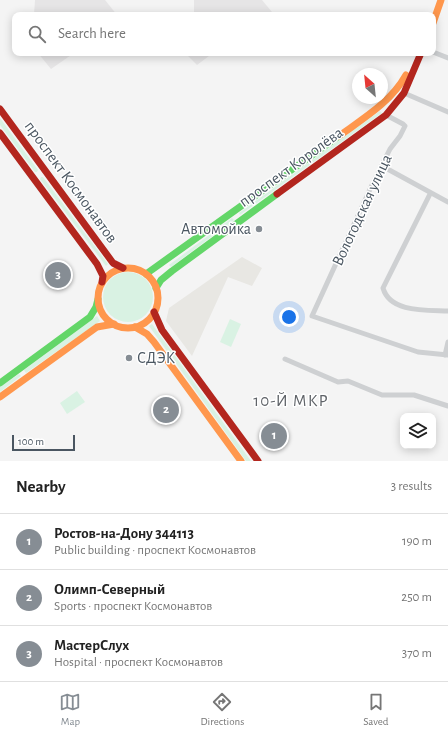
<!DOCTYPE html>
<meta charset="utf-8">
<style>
body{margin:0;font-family:"Alegreya Sans",sans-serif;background:#f6f6f6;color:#222}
.controls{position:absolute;right:12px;bottom:12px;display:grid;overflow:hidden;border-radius:8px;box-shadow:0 2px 10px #0003}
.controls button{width:36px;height:36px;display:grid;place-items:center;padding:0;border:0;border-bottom:1px solid #e0e0e0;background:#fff;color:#222;font:20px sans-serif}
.compass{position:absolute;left:352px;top:68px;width:36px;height:36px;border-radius:50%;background:#fff;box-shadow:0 2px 10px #0003;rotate:333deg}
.scale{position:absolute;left:12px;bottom:10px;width:63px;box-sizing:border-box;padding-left:4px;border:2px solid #4a5661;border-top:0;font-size:11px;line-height:14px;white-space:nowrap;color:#4a5661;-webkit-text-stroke:3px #fff;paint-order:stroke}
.you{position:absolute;left:289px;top:317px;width:14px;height:14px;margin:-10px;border:3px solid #fff;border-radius:50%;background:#1a73e8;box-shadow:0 0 0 6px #1a73e833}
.badge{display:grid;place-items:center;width:26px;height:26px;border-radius:50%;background:#868d94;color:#fff;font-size:13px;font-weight:700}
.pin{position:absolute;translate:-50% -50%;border:2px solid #fff;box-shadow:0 1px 4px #0006}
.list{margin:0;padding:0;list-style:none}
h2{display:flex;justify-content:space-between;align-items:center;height:52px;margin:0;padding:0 16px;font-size:17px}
h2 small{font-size:13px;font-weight:400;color:#767676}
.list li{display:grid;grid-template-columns:26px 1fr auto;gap:12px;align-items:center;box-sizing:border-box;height:56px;padding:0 16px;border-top:1px solid #e0e0e0}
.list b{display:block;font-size:15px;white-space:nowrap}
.list p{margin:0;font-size:13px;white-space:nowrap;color:#767676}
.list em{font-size:13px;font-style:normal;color:#767676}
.icon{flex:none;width:22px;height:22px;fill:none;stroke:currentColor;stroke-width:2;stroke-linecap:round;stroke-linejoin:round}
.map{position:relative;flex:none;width:448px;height:461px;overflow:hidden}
.search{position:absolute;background:#fff;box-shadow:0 2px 10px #0003;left:12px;right:12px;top:12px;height:44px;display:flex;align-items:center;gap:10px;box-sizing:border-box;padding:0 14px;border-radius:8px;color:#767676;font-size:15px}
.sheet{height:220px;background:#fff}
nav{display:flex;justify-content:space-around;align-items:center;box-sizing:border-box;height:56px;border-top:1px solid #e0e0e0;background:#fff;font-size:11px;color:#767676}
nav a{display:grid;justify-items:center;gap:2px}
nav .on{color:#868d94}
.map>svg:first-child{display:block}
.commercial{fill:#e8e7e3}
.education{fill:#e6e5e6}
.green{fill:#d9f2e3}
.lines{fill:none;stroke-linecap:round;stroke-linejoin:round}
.street{stroke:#ced0d2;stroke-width:5}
.fast{stroke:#63d668;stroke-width:7}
.slow{stroke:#ff974d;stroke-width:7}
.jam{stroke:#b3261e;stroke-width:7}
.poi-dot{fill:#868d94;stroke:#fff;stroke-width:1.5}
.labels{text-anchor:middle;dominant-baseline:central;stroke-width:3;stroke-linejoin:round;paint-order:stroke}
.street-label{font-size:16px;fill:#4a5661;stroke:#fff}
.poi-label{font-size:16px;fill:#4a5661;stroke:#fff;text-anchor:end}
.neighbourhood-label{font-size:17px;letter-spacing:1px;fill:#5f6368;stroke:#fff}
</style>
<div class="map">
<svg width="448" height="461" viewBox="0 0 448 461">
<rect width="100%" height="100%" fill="#f4f4f4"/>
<polygon class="commercial" points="242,257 262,268 252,286 228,277 192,356 166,321 169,308"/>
<g class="education">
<polygon points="35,0 105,0 117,15 34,15"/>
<polygon points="194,0 262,0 272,12 267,15 194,15"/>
<polygon points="38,53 74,53 51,69"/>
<polygon points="185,53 213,53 197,65"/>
</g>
<g class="green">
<polygon points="380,111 382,113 240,215 239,213"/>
<polygon points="0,118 38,170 37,172 35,172 0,125"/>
<polygon points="41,177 43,177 108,264 106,266 40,179"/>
<polygon points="232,218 234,220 171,267 169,265"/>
<circle cx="128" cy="297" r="25"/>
<polygon points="97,316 100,321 26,373 24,370"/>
<polygon points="230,319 241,324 231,347 220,342"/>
<polygon points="152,324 251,461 246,461 149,326"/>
<polygon points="19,374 21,376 0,392 0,387"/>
<polygon points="77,391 85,402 67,414 60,403"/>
</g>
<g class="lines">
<g class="street">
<polyline points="433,52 448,58"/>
<polyline points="404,93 448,112"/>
<polyline points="386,115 403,124 405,126 400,136 390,149 372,185 312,316 418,352 448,355"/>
<polyline points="382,166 448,202"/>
<path d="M 430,194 L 383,288 C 390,313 427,310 448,311"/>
<polyline points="445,355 448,342"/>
<polyline points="285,359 338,382 348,381 382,395 414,395 448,406"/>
</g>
<g class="fast">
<polyline points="146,274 339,136"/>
<polyline points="156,288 161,280 172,271 277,194"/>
<polyline points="0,383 90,317 96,307 98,299"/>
</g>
<g class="slow">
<polyline points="433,23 441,0"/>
<path d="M 339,136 C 364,118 391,102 406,75"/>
<circle cx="128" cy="298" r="30"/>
<polyline points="135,327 147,334 154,342 241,461"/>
<polyline points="0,397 97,327 114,324"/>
</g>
<g class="jam">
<polyline points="0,109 113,263 123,268"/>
<polyline points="0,133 97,264 103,276 102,282"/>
<polyline points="277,194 386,115 404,93 421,53"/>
<polyline points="154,312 162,330 258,461"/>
</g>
</g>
<g class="poi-dot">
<circle cx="259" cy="229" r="4"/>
<circle cx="129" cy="358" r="4"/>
</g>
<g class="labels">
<g class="street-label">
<text transform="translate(291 167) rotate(-36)">проспект Королёва</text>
<text transform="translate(71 182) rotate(54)">проспект Космонавтов</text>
<text transform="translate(362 210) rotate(-65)">Вологодская улица</text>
</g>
<g class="poi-label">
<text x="251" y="229">Автомойка</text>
<text x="137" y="358" text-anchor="start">СДЭК</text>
</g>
<g class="neighbourhood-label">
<text x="291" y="400">10-Й МКР</text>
</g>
</g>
</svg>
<div class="controls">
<button><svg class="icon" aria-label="layers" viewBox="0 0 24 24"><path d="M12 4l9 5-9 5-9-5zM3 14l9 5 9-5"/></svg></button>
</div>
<svg class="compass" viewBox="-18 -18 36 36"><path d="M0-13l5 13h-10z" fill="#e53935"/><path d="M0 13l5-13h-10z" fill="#767676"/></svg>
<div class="scale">100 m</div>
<div class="you"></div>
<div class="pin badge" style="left:274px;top:436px">1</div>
<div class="pin badge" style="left:166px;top:410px">2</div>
<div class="pin badge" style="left:58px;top:275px">3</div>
<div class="search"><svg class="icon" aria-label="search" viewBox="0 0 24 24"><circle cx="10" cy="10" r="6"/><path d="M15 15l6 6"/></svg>Search here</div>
</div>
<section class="sheet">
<h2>Nearby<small>3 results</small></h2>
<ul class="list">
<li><span class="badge">1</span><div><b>Ростов-на-Дону 344113</b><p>Public building · проспект Космонавтов</p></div><em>190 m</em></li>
<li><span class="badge">2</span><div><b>Олимп-Северный</b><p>Sports · проспект Космонавтов</p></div><em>250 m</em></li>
<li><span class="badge">3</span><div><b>МастерСлух</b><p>Hospital · проспект Космонавтов</p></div><em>370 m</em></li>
</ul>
</section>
<nav>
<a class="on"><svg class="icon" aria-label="map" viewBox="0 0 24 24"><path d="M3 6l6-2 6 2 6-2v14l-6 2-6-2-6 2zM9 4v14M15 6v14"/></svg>Map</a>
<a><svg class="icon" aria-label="directions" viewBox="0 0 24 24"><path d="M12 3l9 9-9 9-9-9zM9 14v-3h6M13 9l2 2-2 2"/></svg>Directions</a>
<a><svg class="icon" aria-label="saved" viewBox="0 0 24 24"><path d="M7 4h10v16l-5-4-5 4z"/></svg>Saved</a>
</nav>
